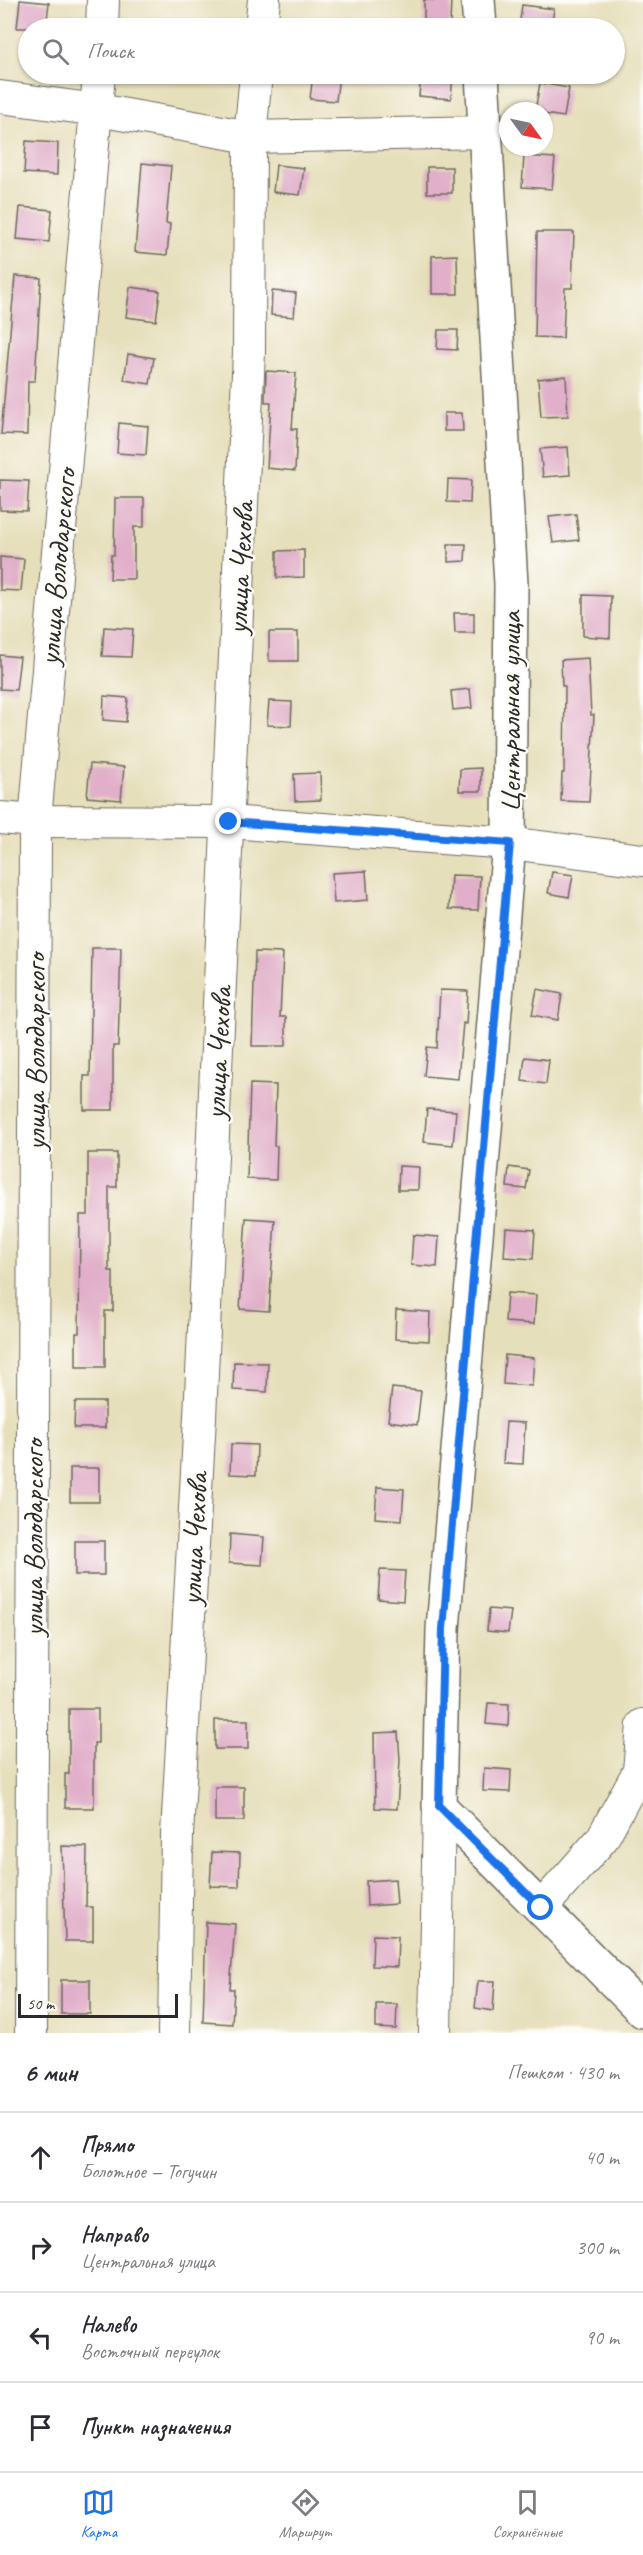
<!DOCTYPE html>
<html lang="ru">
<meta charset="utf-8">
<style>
body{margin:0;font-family:Caveat,sans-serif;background:#f2f2f3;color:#2b2b33}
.compass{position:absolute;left:499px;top:102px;width:54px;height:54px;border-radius:50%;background:#fff;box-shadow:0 2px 4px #0004;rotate:123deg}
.scale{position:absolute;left:18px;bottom:15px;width:160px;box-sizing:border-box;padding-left:6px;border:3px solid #2b2b2b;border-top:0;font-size:16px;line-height:21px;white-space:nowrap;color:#2b2b2b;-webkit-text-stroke:4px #fdfcf7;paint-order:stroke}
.stop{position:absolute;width:18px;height:18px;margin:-14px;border:4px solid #1a73e8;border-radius:50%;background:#fff}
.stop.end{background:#1a73e8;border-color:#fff;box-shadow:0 2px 6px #0008}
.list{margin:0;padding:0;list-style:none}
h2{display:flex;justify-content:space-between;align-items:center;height:78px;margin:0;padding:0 24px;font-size:26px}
h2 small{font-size:20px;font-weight:400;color:#7c7c81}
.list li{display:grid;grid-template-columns:39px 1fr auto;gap:18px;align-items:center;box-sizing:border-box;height:90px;padding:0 24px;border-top:2px solid #e1e1e2}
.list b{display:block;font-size:22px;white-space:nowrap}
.list p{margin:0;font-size:20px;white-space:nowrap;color:#7c7c81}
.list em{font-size:20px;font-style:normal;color:#7c7c81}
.icon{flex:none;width:33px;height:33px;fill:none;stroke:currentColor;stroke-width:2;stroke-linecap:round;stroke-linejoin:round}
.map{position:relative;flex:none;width:643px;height:2033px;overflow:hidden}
.search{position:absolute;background:#fff;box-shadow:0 2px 4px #0004;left:18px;right:18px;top:18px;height:66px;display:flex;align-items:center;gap:15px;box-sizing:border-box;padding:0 21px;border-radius:33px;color:#7c7c81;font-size:22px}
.sheet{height:438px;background:#fff}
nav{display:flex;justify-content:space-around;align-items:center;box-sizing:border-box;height:84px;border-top:2px solid #e1e1e2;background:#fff;font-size:16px;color:#7c7c81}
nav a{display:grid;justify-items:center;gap:3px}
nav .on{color:#1a73e8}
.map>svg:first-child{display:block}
.building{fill:#e1afc9}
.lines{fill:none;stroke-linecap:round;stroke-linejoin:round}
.minor-casing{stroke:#6c6a5d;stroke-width:34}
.major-casing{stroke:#6c6a5d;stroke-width:36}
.minor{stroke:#fff;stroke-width:32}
.major{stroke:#fff;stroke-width:33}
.route{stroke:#1a73e8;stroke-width:8}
.labels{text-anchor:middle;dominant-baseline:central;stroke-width:5;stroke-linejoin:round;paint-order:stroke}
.street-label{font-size:30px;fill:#2b2b2b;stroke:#fdfcf7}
</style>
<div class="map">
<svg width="643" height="2033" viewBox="0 0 643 2033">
<rect width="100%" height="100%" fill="#fdfcf7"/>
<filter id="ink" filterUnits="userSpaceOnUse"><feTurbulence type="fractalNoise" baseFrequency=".0167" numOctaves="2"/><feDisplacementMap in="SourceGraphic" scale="12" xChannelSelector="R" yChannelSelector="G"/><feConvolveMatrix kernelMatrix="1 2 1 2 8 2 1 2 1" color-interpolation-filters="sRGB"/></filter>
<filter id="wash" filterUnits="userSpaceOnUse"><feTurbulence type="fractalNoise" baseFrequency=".008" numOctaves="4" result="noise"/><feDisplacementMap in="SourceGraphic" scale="24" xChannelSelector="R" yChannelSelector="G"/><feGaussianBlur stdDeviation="1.35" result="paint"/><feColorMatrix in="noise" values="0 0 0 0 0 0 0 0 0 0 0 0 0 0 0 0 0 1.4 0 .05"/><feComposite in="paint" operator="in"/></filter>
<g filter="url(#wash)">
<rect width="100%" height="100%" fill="#e6dfbb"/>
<g id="blocks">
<g class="building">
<polygon points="20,0 49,3 46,28 17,28"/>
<polygon points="424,0 451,0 450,24 424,24"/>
<polygon points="522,5 554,9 551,28 519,28"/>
<polygon points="313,74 339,75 336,101 310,99"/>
<polygon points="421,74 453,74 451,99 419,96"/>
<polygon points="540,83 569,88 564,117 544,114 544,111 535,111"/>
<polygon points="26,141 58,143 57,175 24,173"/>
<polygon points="524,156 555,158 552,189 522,187"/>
<polygon points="142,163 171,166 166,223 170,224 167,255 135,252"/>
<polygon points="276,165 304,168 300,195 273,192"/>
<rect x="427" y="167" width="25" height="26"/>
<polygon points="20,207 52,210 49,242 17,239"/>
<polygon points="537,232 574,232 572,288 565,288 563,338 535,337"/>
<polygon points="457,255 458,294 432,294 432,256"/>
<polygon points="15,276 41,278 35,381 28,381 27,435 1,434"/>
<polygon points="130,287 160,291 156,321 126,317"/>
<polygon points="272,291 296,293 294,317 271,315"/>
<polygon points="438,330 458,330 457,350 437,349"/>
<polygon points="128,354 154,358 150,384 124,380"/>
<polygon points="266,371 296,373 292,429 297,429 295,471 267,468 271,402 265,402"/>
<polygon points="566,376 568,416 541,417 538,379"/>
<polygon points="444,413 462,413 463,431 444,431"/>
<polygon points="119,423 148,426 146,455 117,453"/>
<polygon points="568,447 570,475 543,477 540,449"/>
<polygon points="448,479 471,480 470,503 447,502"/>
<polygon points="0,480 29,481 27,511 0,510"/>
<polygon points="115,498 144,498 144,527 134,527 134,579 110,579 111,555 114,555"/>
<polygon points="576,514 579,540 553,543 549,517"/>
<polygon points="448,544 466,544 465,561 448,562"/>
<polygon points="304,550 304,577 277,578 277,551"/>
<polygon points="0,557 24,559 21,591 0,590"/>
<polygon points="583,595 611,596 610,638 583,636"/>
<polygon points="454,613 474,613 474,633 455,633"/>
<polygon points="104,627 133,629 131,657 102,656"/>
<rect x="269" y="632" width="29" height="29"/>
<polygon points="0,655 20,657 16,690 0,689"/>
<polygon points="588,658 591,715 594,715 589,802 561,801 562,773 564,773 565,686 562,686 561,660"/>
<polygon points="470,689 472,708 453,710 451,691"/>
<polygon points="104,696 128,698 126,722 103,720"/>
<polygon points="269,701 292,702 291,726 267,725"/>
<polygon points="90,764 124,767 121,800 87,797"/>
<polygon points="481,768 481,791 459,791 460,769"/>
<polygon points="320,773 321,800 295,801 294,774"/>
<polygon points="366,871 368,900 334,903 332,873"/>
<polygon points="552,872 573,875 569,897 548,893"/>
<polygon points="451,875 480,876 478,910 449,909"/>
<polygon points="92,948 121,948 118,1046 113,1046 113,1110 84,1110 84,1076 90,1076"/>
<polygon points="255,952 283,953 280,1017 286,1017 286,1046 252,1046"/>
<polygon points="537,989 562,994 558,1020 532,1015"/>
<polygon points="440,990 468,991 466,1024 463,1023 458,1079 424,1076 427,1047 437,1048"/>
<polygon points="525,1057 549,1060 546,1084 522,1081"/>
<polygon points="250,1084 276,1085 274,1146 277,1146 276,1180 247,1179"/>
<polygon points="427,1109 456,1111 453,1145 424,1142"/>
<polygon points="88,1153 117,1153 117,1187 109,1187 109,1271 113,1271 113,1311 105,1311 105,1367 76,1367 76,1333 79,1333 80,1215 88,1215"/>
<polygon points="399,1166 419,1167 418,1190 398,1190"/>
<polygon points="509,1167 529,1170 526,1189 507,1187"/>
<polygon points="246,1218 275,1220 269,1311 240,1309"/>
<polygon points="506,1228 535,1230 533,1259 504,1257"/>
<polygon points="413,1235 439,1237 437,1267 411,1265"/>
<polygon points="507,1293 536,1295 534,1324 505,1322"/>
<polygon points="396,1310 430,1312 429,1341 395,1339"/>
<polygon points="505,1355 534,1358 532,1386 503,1384"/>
<polygon points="234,1362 268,1363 267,1392 233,1390"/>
<polygon points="392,1388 421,1391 417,1425 388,1421"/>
<polygon points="75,1402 105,1402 105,1428 74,1428"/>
<polygon points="506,1422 525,1423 523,1464 503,1463"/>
<polygon points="231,1444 257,1445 256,1475 230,1474"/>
<rect x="70" y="1468" width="29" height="34"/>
<polygon points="377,1487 404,1489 402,1520 375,1518"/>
<polygon points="230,1534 264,1537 262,1565 229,1563"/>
<rect x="75" y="1541" width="29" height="34"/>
<polygon points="380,1570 405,1571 403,1601 378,1599"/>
<polygon points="489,1609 511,1611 508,1633 487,1631"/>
<polygon points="488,1703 509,1704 508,1726 486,1724"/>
<polygon points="69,1709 98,1709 98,1743 94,1743 94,1808 65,1808 65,1774 69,1774"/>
<rect x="215" y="1720" width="33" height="29"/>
<polygon points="398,1732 400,1760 397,1809 375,1808 374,1733"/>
<polygon points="484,1768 511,1770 510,1792 483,1791"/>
<rect x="215" y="1787" width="29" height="34"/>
<polygon points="62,1846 87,1847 86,1907 93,1907 93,1941 65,1941"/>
<polygon points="212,1852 240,1853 239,1887 210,1886"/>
<polygon points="395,1879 397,1904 367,1906 366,1881"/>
<polygon points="206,1922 235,1924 230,1989 234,1989 232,2024 203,2022"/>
<polygon points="373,1935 398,1936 397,1967 372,1966"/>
<rect x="61" y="1980" width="29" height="34"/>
<polygon points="478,1981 495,1981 493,2011 475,2008"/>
<polygon points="376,2004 397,2004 396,2029 376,2028"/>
</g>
</g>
</g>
<g filter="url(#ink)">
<use href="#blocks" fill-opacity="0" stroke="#6c6a5d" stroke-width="1.5"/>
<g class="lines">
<defs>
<g id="minor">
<polyline points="102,28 103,0"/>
<polyline points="261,28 264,0"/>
<polyline points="0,97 98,110 250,137 485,132"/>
<polyline points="0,818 35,821 229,822 509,843 643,860"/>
<polyline points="541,1908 602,1839 639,1771 643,1725"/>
<polyline points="31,2033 35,821 99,74"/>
<polyline points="174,2033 177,1835 200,1417 249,352 250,137 256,74"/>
<polyline points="435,2033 439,1806"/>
</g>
<g id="major">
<polyline points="478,0 480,28"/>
<polyline points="482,74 511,584 509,843 443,1629 439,1806 643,2011"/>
</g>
</defs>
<use href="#minor" class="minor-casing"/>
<use href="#major" class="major-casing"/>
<use href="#minor" class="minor"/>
<use href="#major" class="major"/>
</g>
</g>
<g class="lines" filter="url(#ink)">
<polyline class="route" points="229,822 510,843 443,1629 439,1806 541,1908"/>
</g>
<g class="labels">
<g class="street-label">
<text transform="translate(57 567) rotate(-85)">улица Володарского</text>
<text transform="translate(240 568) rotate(-87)">улица Чехова</text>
<text transform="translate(510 712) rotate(-90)">Центральная улица</text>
<text transform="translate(35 1052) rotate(-90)">улица Володарского</text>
<text transform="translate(218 1053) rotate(-87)">улица Чехова</text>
<text transform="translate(33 1538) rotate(-90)">улица Володарского</text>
<text transform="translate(194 1539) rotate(-87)">улица Чехова</text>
</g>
</g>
</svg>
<svg class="compass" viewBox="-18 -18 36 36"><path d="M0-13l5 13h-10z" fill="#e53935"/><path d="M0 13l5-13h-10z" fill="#7c7c81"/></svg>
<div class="scale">50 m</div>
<div class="stop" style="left:541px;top:1908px"></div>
<div class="stop end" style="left:229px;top:822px"></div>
<div class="search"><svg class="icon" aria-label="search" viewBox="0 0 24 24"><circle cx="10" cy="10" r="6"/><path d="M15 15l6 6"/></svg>Поиск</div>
</div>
<section class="sheet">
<h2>6 мин<small>Пешком · 430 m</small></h2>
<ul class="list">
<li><svg class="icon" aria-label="ahead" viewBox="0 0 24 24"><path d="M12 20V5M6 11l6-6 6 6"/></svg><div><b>Прямо</b><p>Болотное — Тогучин</p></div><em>40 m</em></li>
<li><svg class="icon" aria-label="right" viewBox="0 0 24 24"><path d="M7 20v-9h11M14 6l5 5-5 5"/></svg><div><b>Направо</b><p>Центральная улица</p></div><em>300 m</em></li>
<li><svg class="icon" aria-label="left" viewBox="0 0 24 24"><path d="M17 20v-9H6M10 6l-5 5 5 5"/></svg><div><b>Налево</b><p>Восточный переулок</p></div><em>90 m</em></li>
<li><svg class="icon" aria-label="arrive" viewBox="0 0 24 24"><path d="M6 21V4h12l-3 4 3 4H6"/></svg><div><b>Пункт назначения</b></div></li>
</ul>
</section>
<nav>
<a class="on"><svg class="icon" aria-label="map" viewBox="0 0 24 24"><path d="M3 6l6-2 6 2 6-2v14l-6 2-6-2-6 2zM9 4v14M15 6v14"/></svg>Карта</a>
<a><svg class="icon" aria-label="directions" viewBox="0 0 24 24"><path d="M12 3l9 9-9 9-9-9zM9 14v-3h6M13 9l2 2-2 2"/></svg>Маршрут</a>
<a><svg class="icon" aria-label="saved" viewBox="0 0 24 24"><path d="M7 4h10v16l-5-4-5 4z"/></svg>Сохранённые</a>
</nav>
